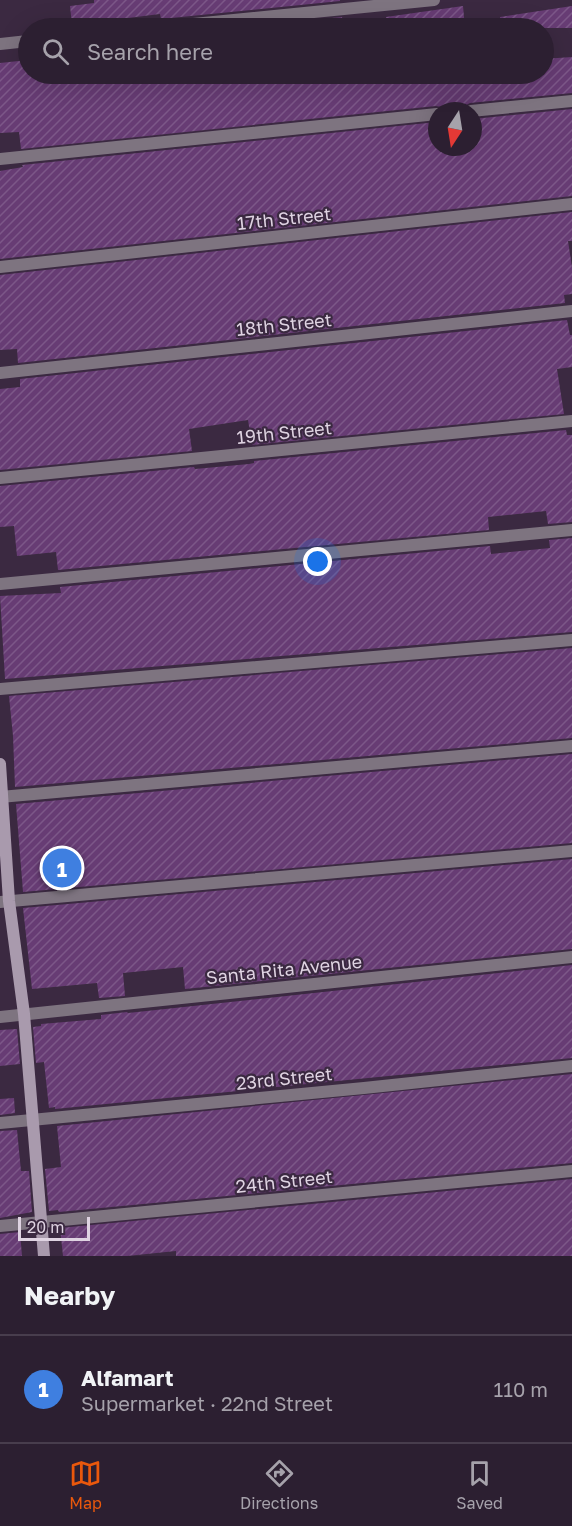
<!DOCTYPE html>
<meta charset="utf-8">
<style>
body{margin:0;font-family:"Golos Text",sans-serif;background:#382c3d;color:#f1f3f6}
.compass{position:absolute;left:428px;top:102px;width:54px;height:54px;border-radius:50%;background:#2c1f31;box-shadow:0 6px 24px #0002;rotate:192deg}
.scale{position:absolute;left:18px;bottom:15px;width:72px;box-sizing:border-box;padding-left:6px;border:3px solid #dfd3e2;border-top:0;font-size:16px;line-height:21px;white-space:nowrap;color:#dfd3e2;-webkit-text-stroke:4px #3b2941;paint-order:stroke}
.you{position:absolute;left:318px;top:562px;width:21px;height:21px;margin:-15px;border:4px solid #fff;border-radius:50%;background:#1a73e8;box-shadow:0 0 0 9px #1a73e833}
.badge{display:grid;place-items:center;width:39px;height:39px;border-radius:50%;background:#ea580c;color:#fff;font-size:20px;font-weight:700}
.pin{position:absolute;translate:-50% -50%;border:3px solid #fff;box-shadow:0 2px 6px #0006}
.list{margin:0;padding:0;list-style:none}
h2{display:flex;justify-content:space-between;align-items:center;height:78px;margin:0;padding:0 24px;font-size:26px}
h2 small{font-size:20px;font-weight:400;color:#a6a2ab}
.list li{display:grid;grid-template-columns:39px 1fr auto;gap:18px;align-items:center;box-sizing:border-box;height:108px;padding:0 24px;border-top:2px solid #483d4d}
.list b{display:block;font-size:22px;white-space:nowrap}
.list p{margin:0;font-size:20px;white-space:nowrap;color:#a6a2ab}
.list em{font-size:20px;font-style:normal;color:#a6a2ab}
.icon{flex:none;width:33px;height:33px;fill:none;stroke:currentColor;stroke-width:2;stroke-linecap:round;stroke-linejoin:round}
.map{position:relative;flex:none;width:572px;height:1256px;overflow:hidden}
.search{position:absolute;background:#2c1f31;box-shadow:0 6px 24px #0002;left:18px;right:18px;top:18px;height:66px;display:flex;align-items:center;gap:15px;box-sizing:border-box;padding:0 21px;border-radius:33px;color:#a6a2ab;font-size:22px}
.sheet{height:186px;background:#2c1f31}
nav{display:flex;justify-content:space-around;align-items:center;box-sizing:border-box;height:84px;border-top:2px solid #483d4d;background:#2c1f31;font-size:16px;color:#a6a2ab}
nav a{display:grid;justify-items:center;gap:3px}
nav .on{color:#ea580c}
.map>svg:first-child{display:block}
.building{fill:url(#building-hatch)}
.lines{fill:none;stroke-linecap:round;stroke-linejoin:round}
.minor{stroke:#7e7480;stroke-width:12}
.secondary{stroke:#a99aad;stroke-width:12}
.labels{text-anchor:middle;dominant-baseline:central;stroke-width:4.5;stroke-linejoin:round;paint-order:stroke}
.street-label{font-size:18px;fill:#dfd3e2;stroke:#3b2941}
</style>
<div class="map">
<svg width="572" height="1256" viewBox="0 0 572 1256">
<defs>
<pattern id="building-hatch" width="6" height="6" patternUnits="userSpaceOnUse" patternTransform="scale(1.5)"><rect width="6" height="6" fill="#673c74"/><path d="M-1 1l2-2M0 6l6-6M5 7l2-2" fill="none" stroke="#7c5788"/></pattern>
</defs>
<rect width="100%" height="100%" fill="#3b2941"/>
<g class="building">
<polygon points="94,0 340,0 340,1 161,19 160,14 72,25 70,6 94,3"/>
<polygon points="463,6 465,28 386,28 386,17"/>
<polygon points="572,6 572,28 501,28 500,17"/>
<polygon points="342,17 344,28 231,28"/>
<polygon points="572,57 572,93 470,103 466,105 463,111 444,111 441,107 436,106 21,149 19,132 0,133 0,63 28,60 28,74 543,74 543,59"/>
<polygon points="572,109 572,196 0,259 0,171 23,167 22,165 437,122 437,147 473,147 473,119"/>
<polygon points="572,212 572,241 568,241 572,267 572,294 564,295 565,303 18,363 17,349 0,350 0,275"/>
<polygon points="567,320 570,335 572,335 572,367 557,369 564,414 252,445 248,420 189,429 192,451 0,470 0,389 20,387 20,379"/>
<polygon points="566,430 567,435 572,435 572,522 548,524 546,511 488,517 489,530 58,570 56,552 17,556 14,526 0,527 0,486 194,467 195,469 249,464 254,463 254,461"/>
<polygon points="572,538 572,632 5,679 0,596 61,593 60,587 490,546 491,554 550,548 549,540"/>
<polygon points="572,648 572,738 15,787 13,736 9,696"/>
<polygon points="572,754 572,843 23,892 16,804"/>
<polygon points="572,859 572,949 185,989 183,967 123,973 125,996 99,998 97,983 32,989 23,908"/>
<polygon points="572,965 572,1058 55,1109 55,1107 49,1108 44,1062 36,1063 33,1027 41,1026 41,1024 101,1019 101,1015 127,1012 128,1013"/>
<polygon points="17,1029 20,1064 0,1066 0,1030"/>
<polygon points="572,1074 572,1163 59,1212 58,1210 49,1211 45,1169 61,1167 57,1126"/>
<polygon points="14,1098 15,1113 0,1115 0,1099"/>
<polygon points="17,1130 21,1171 29,1171 32,1212 0,1218 0,1131"/>
<polygon points="572,1179 572,1256 176,1256 176,1251 127,1256 63,1256 60,1228"/>
<polygon points="20,1232 22,1256 0,1256 0,1234"/>
</g>
<g class="lines">
<g class="minor">
<polyline points="153,28 434,0"/>
<polyline points="0,44 28,41"/>
<polyline points="471,111 572,101"/>
<polyline points="0,159 437,114"/>
<polyline points="0,267 572,204"/>
<polyline points="0,373 572,311"/>
<polyline points="0,478 572,421"/>
<polyline points="0,584 572,530"/>
<polyline points="0,689 572,640"/>
<polyline points="0,797 572,746"/>
<polyline points="0,902 572,851"/>
<polyline points="0,1017 572,957"/>
<polyline points="0,1123 364,1088 572,1066"/>
<polyline points="0,1226 572,1171"/>
</g>
<polyline class="secondary" points="0,764 9,901 24,1014 44,1256"/>
</g>
<g class="labels">
<g class="street-label">
<text transform="translate(284 218) rotate(-6)">17th Street</text>
<text transform="translate(284 324) rotate(-6)">18th Street</text>
<text transform="translate(284 432) rotate(-6)">19th Street</text>
<text transform="translate(284 969) rotate(-6)">Santa Rita Avenue</text>
<text transform="translate(284 1078) rotate(-6)">23rd Street</text>
<text transform="translate(284 1181) rotate(-6)">24th Street</text>
</g>
</g>
</svg>
<svg class="compass" viewBox="-18 -18 36 36"><path d="M0-13l5 13h-10z" fill="#e53935"/><path d="M0 13l5-13h-10z" fill="#a6a2ab"/></svg>
<div class="scale">20 m</div>
<div class="you"></div>
<div class="pin badge" style="left:62px;top:868px;background:#3f7fe0">1</div>
<div class="search"><svg class="icon" aria-label="search" viewBox="0 0 24 24"><circle cx="10" cy="10" r="6"/><path d="M15 15l6 6"/></svg>Search here</div>
</div>
<section class="sheet">
<h2>Nearby<small></small></h2>
<ul class="list">
<li><span class="badge" style="background:#3f7fe0">1</span><div><b>Alfamart</b><p>Supermarket · 22nd Street</p></div><em>110 m</em></li>
</ul>
</section>
<nav>
<a class="on"><svg class="icon" aria-label="map" viewBox="0 0 24 24"><path d="M3 6l6-2 6 2 6-2v14l-6 2-6-2-6 2zM9 4v14M15 6v14"/></svg>Map</a>
<a><svg class="icon" aria-label="directions" viewBox="0 0 24 24"><path d="M12 3l9 9-9 9-9-9zM9 14v-3h6M13 9l2 2-2 2"/></svg>Directions</a>
<a><svg class="icon" aria-label="saved" viewBox="0 0 24 24"><path d="M7 4h10v16l-5-4-5 4z"/></svg>Saved</a>
</nav>
